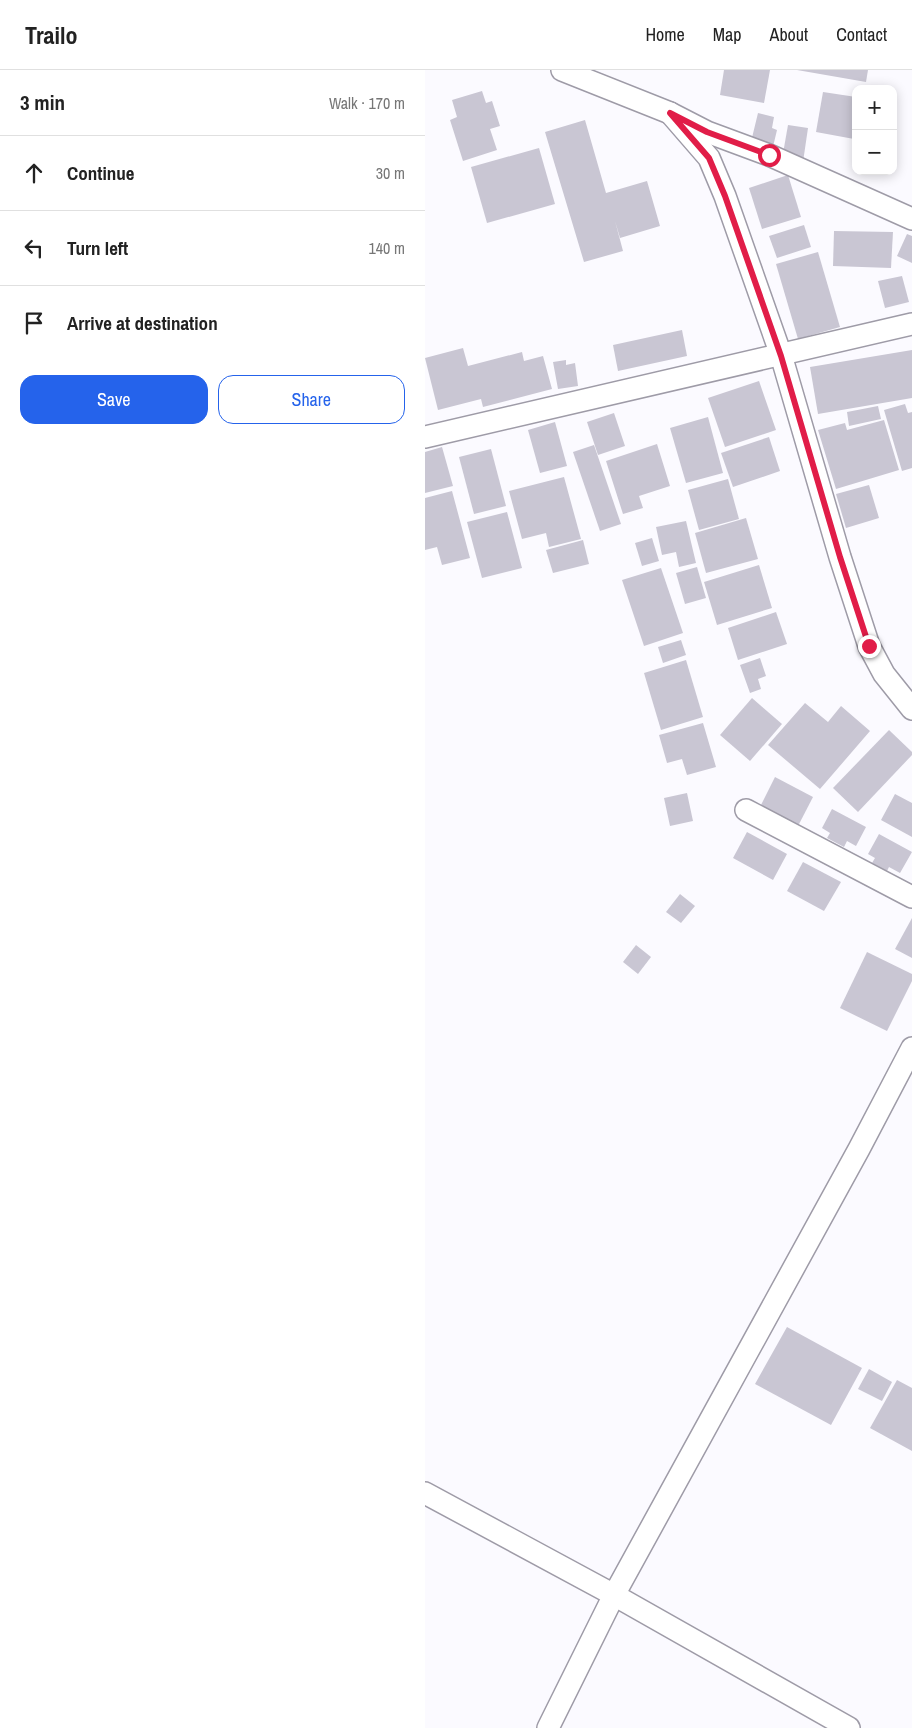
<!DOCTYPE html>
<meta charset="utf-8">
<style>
body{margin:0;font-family:"Archivo Narrow",sans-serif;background:#f6f6f6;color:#222}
.controls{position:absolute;right:15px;top:15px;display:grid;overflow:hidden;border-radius:10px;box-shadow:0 2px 12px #0003}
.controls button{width:45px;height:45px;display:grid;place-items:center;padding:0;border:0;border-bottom:1px solid #e0e0e0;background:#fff;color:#222;font:25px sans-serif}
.stop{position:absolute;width:15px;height:15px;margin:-11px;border:4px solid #e11d48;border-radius:50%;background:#fff}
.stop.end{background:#e11d48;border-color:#fff;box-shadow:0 1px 5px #0008}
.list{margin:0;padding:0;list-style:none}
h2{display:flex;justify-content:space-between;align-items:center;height:65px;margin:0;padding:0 20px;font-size:21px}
h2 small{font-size:16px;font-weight:400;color:#767676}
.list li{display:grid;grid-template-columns:32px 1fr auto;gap:15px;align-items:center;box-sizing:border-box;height:75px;padding:0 20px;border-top:1px solid #e0e0e0}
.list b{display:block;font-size:19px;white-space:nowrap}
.list em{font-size:16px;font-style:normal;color:#767676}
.actions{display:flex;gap:10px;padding:15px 20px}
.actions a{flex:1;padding:11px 0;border:1px solid #2563eb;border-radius:15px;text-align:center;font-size:18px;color:#2563eb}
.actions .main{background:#2563eb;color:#fff}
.icon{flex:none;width:28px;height:28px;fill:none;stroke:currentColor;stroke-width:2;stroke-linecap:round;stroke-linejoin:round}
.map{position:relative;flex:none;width:487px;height:1658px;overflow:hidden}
header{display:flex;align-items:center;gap:30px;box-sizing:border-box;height:70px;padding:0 25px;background:#fff;border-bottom:1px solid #e0e0e0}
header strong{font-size:24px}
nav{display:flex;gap:28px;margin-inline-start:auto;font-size:18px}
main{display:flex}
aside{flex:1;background:#fff}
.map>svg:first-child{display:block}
.building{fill:#c9c6d3}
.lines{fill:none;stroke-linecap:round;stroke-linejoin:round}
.street-casing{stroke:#9e9ba7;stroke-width:24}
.street{stroke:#fff;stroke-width:21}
.route{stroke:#e11d48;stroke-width:6}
</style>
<header>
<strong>Trailo</strong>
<nav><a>Home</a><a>Map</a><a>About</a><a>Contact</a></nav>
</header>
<main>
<aside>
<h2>3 min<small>Walk · 170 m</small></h2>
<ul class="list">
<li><svg class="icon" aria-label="ahead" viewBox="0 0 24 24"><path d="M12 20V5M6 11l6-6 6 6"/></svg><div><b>Continue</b></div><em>30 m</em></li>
<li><svg class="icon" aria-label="left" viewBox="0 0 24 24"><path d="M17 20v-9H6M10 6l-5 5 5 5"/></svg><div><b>Turn left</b></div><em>140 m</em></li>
<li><svg class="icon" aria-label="arrive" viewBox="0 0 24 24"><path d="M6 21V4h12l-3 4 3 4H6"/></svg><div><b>Arrive at destination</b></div></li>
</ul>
<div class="actions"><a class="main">Save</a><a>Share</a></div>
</aside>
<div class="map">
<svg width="487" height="1658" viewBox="0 0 487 1658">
<rect width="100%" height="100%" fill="#fbfaff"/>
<g class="building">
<polygon points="299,0 345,0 339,33 295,25"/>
<polygon points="372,0 443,0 441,12"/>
<polygon points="57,21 61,33 67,31 75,56 65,59 72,80 38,91 25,50 32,47 27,30"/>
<polygon points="398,22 431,27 429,69 391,62"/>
<polygon points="333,43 349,47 347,58 352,60 347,81 325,76"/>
<polygon points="160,50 181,123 222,111 235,156 195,168 190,151 198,181 159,192 120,62"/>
<polygon points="363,55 383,58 378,92 357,89"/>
<polygon points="114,78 130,134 62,153 46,97"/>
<polygon points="363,105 376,147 337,159 324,118"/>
<polygon points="379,155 386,177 352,188 344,166"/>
<polygon points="409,161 468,162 466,198 408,196"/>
<polygon points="482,164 487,166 487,193 472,186"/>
<polygon points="393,182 415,257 373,269 351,194"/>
<polygon points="477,206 484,232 460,238 453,211"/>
<polygon points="257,260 262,286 193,301 188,275"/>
<polygon points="38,278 43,296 97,282 99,291 118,286 127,319 58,337 56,329 13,340 0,288"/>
<polygon points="487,280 487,328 393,344 385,297"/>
<polygon points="141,290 141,295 150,293 153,316 133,319 128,292"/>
<polygon points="334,311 351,360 300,377 283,328"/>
<polygon points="480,334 483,343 487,342 487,398 477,401 459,340"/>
<polygon points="453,336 456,349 424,356 422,342"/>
<polygon points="189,343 200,376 173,385 162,352"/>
<polygon points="283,347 298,403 261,413 245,358"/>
<polygon points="459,350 474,400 411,419 393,360 420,353 422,360"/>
<polygon points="130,352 142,396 115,403 103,360"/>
<polygon points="344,367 355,401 308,417 296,383"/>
<polygon points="232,374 245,416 214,426 218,438 198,444 181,391"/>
<polygon points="169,375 196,454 175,461 148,382"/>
<polygon points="17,377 28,416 0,423 0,382"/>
<polygon points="66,379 81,436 49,444 34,387"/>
<polygon points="139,407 156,469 124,477 121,463 97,469 84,421"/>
<polygon points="303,409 314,449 274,460 263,420"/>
<polygon points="444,415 454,448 421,458 411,424"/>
<polygon points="27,421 45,488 17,495 12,477 0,480 0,428"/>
<polygon points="82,442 97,498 57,508 42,452"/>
<polygon points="321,448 333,489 281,503 270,463"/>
<polygon points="261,451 271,493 254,497 251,482 237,485 231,457"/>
<polygon points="227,468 234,491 217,496 210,473"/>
<polygon points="158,470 164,494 128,503 121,480"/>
<polygon points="334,495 347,538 292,555 279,512"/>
<polygon points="272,497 281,528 260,534 251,503"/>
<polygon points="236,498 258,563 219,576 197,510"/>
<polygon points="351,542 362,574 313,590 303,558"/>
<polygon points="256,570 261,585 238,593 233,577"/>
<polygon points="335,588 341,606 333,609 336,619 325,623 315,595"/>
<polygon points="261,590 278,647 236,660 219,603"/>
<polygon points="327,628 357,654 325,691 295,665"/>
<polygon points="380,633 403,652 416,636 445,661 395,719 343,675"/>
<polygon points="278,653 291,697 262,705 257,689 242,693 234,665"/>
<polygon points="464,660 487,682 487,685 433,742 408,718"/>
<polygon points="350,707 388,727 372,758 334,739"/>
<polygon points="262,723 268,751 245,756 239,728"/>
<polygon points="470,724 487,733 487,767 456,750"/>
<polygon points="407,739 441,757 431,776 422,771 419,777 402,768 405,763 397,758"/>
<polygon points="322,762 362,784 348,810 308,788"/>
<polygon points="454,764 487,782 475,803 464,797 462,801 447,793 450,788 443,784"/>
<polygon points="378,792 416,812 399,841 362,821"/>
<polygon points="255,824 270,836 256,853 241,842"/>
<polygon points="487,848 487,888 470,879"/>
<polygon points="211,875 226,887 213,904 198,892"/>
<polygon points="442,882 487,904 487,911 462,961 415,938"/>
<polygon points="362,1257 437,1298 406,1355 330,1314"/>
<polygon points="444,1299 467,1312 457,1331 433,1319"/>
<polygon points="472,1310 487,1318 487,1381 445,1358"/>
</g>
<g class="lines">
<defs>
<g id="street">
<polyline points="137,0 245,43 282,62 344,85 487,149"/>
<polyline points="245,43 284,88 300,126 356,285 415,487 444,576 459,604 487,639"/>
<polyline points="0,367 487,254"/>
<polyline points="321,740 487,827"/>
<polyline points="0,1423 189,1525 424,1658"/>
<polyline points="123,1658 189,1525 434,1079 487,978"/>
</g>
</defs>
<use href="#street" class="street-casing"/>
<use href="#street" class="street"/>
</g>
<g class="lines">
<polyline class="route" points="344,85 282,62 245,43 284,88 300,126 356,286 415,487 444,576"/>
</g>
</svg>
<div class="controls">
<button>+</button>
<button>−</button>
</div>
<div class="stop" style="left:344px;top:85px"></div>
<div class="stop end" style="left:444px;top:576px"></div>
</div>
</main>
